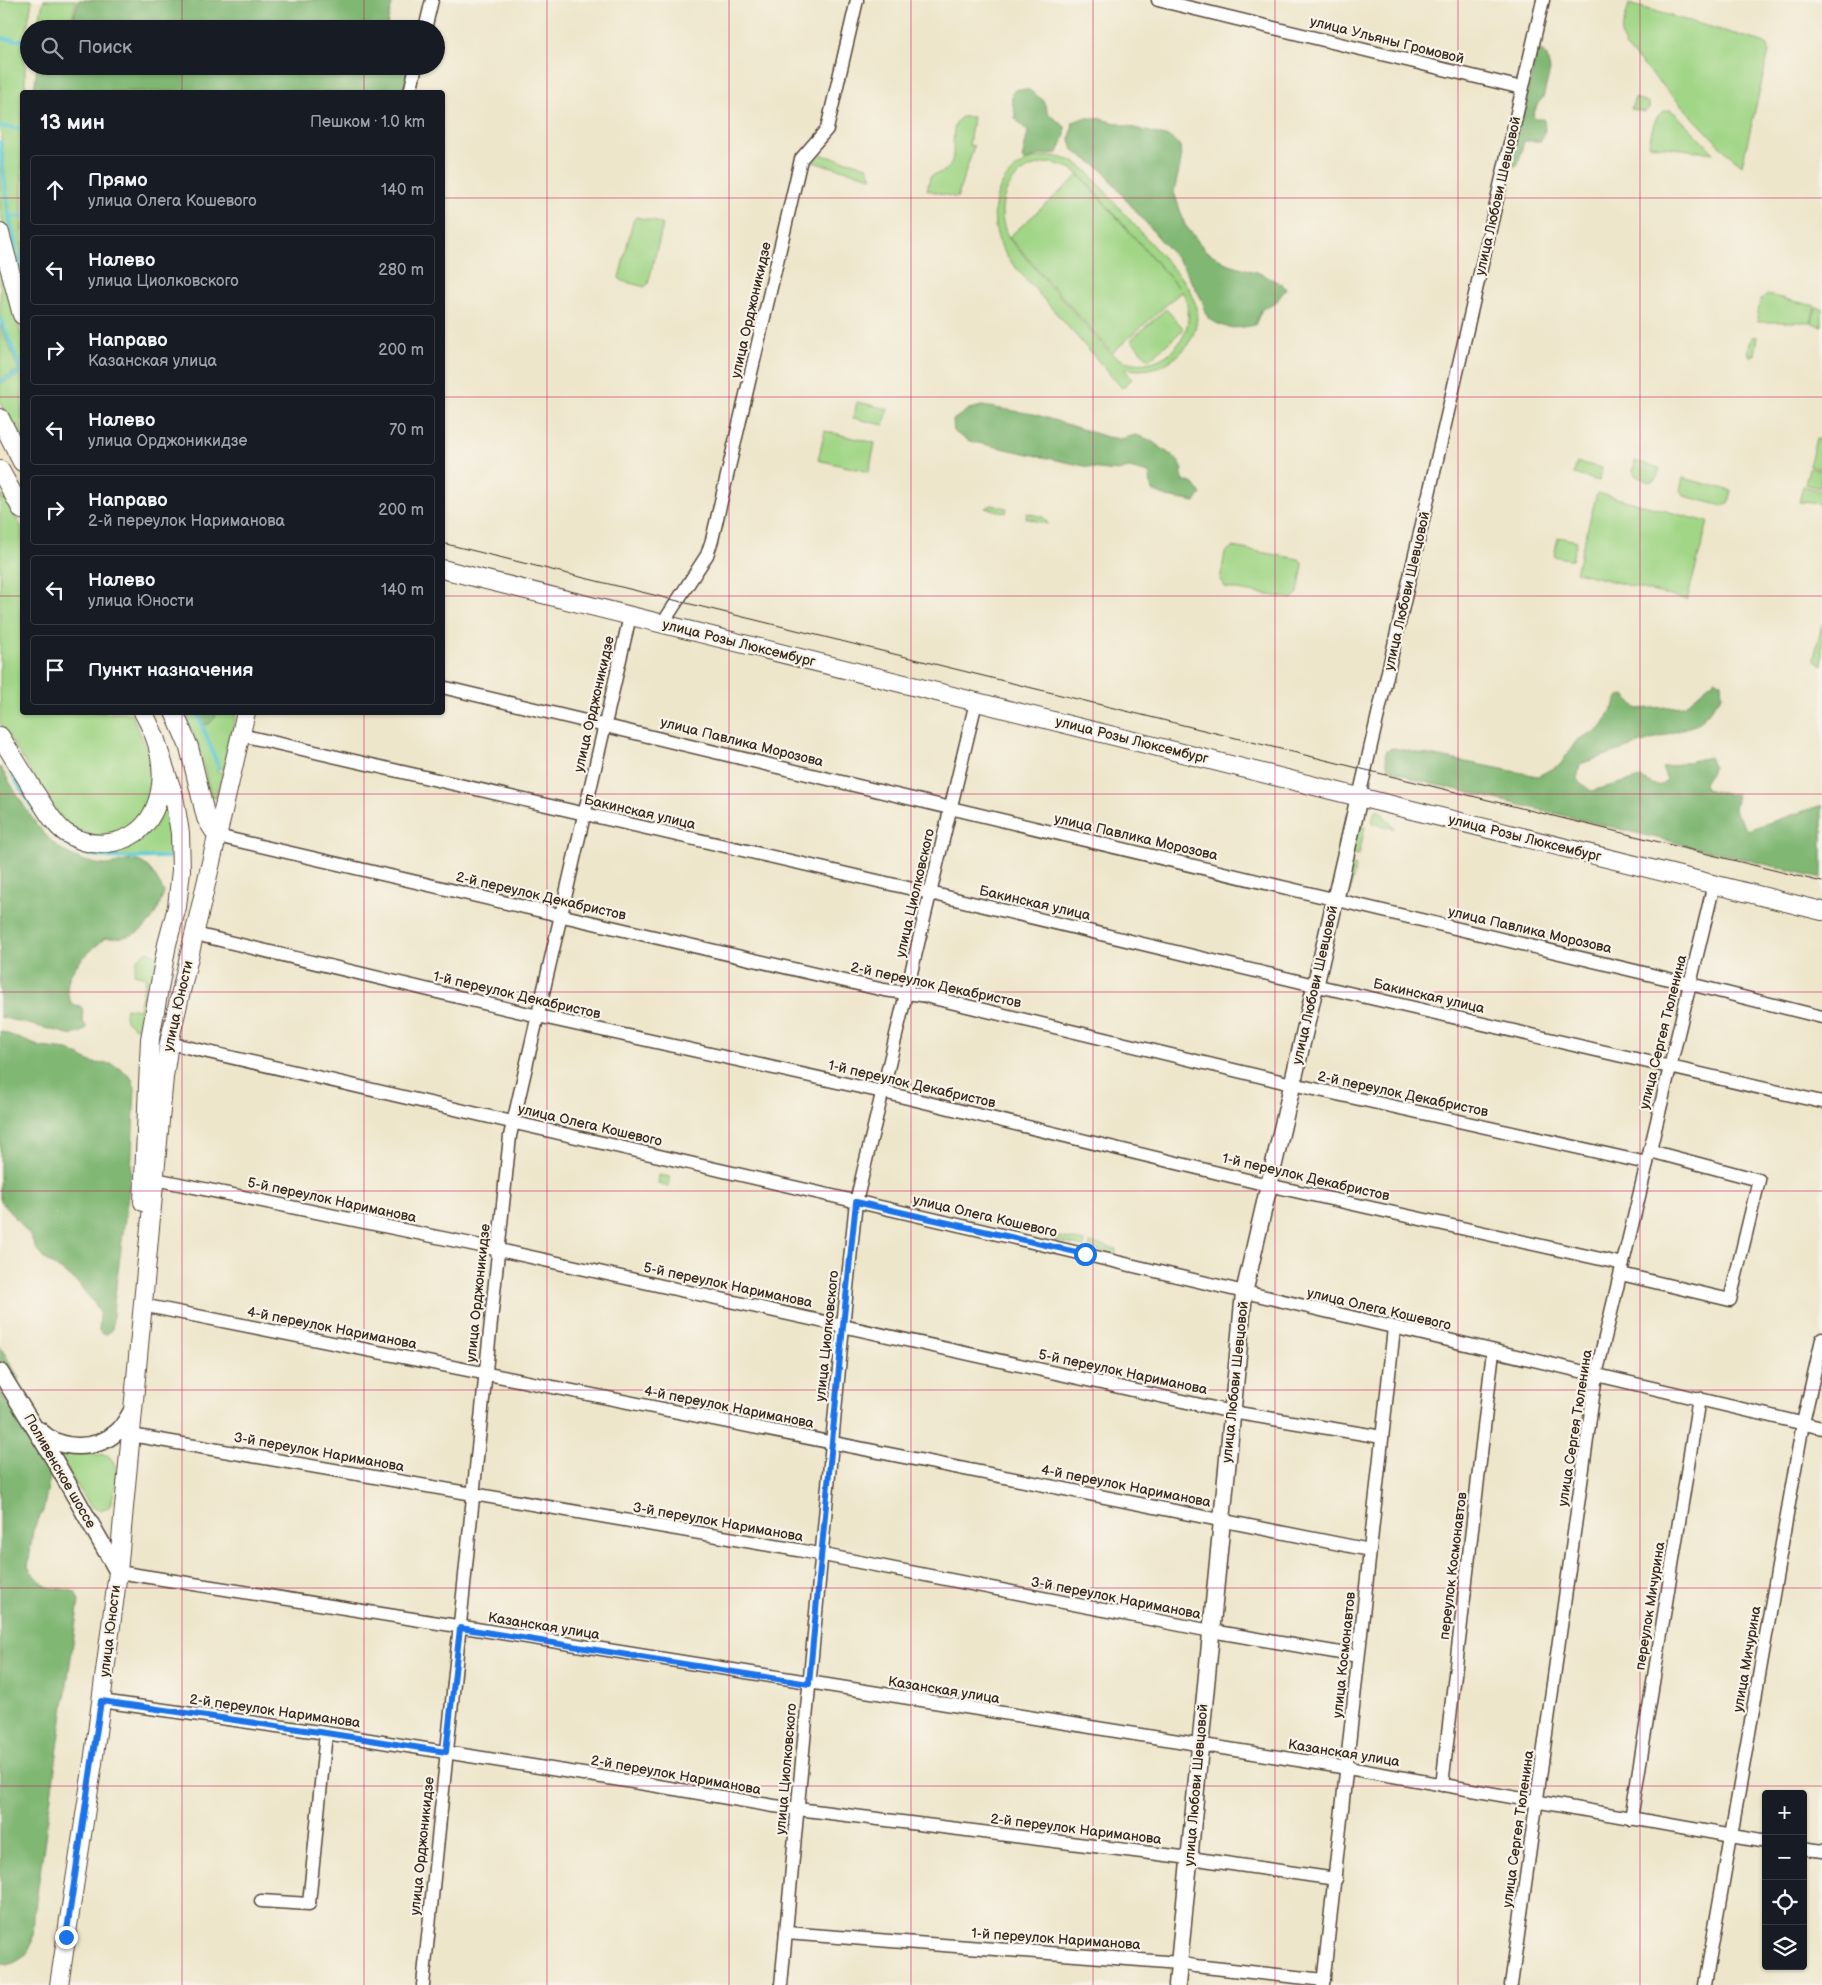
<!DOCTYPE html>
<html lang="ru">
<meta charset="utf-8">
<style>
body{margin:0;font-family:"Balsamiq Sans",sans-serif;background:#20242c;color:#f1f3f6}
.controls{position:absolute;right:15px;bottom:15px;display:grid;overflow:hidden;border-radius:5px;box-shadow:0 1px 4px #0004}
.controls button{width:45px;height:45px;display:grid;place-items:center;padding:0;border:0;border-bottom:1px solid #363941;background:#171b24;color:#f1f3f6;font:25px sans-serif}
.stop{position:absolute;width:15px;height:15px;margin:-11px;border:4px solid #1a73e8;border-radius:50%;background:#fff}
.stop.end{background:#1a73e8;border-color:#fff;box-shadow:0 1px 5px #0008}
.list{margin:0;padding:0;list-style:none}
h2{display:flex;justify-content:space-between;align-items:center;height:65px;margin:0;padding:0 20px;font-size:21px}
h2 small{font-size:16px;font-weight:400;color:#9ea1a6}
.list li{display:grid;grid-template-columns:32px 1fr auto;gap:15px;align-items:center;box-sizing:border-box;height:70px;margin:0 10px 10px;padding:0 10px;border:1px solid #363941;border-radius:5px}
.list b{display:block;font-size:19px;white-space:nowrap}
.list p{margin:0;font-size:16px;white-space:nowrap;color:#9ea1a6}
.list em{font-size:16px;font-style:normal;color:#9ea1a6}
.icon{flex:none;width:28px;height:28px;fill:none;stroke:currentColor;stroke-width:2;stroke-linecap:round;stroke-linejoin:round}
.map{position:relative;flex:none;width:1822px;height:1985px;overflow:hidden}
.search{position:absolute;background:#171b24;box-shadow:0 1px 4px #0004;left:20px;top:20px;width:425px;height:55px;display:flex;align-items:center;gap:12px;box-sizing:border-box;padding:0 18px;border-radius:28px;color:#9ea1a6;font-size:19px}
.panel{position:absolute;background:#171b24;box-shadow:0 1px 4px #0004;left:20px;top:90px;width:425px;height:625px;border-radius:5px}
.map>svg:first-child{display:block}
.green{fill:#a1d686;stroke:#6e8052;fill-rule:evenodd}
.forest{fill:#80b773;stroke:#5e7048}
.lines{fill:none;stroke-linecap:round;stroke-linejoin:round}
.stream{stroke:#5dc9d4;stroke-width:4}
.minor-casing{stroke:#564638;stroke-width:15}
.tertiary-casing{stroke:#564638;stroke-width:19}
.secondary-casing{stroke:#564638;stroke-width:20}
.minor{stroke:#fff;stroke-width:12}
.tertiary{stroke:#fff;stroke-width:16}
.secondary{stroke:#fff;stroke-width:18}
.tram{stroke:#3b2a1e;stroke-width:1}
.route{stroke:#1a73e8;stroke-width:6}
.grid{fill:none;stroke:#c2185b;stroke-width:1;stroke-opacity:0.55}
.labels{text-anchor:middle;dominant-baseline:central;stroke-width:4.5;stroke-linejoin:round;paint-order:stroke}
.street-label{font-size:14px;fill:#3b2a1e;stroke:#f7f3e8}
</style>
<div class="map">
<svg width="1822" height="1985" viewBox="0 0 1822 1985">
<rect width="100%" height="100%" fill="#f7f3e8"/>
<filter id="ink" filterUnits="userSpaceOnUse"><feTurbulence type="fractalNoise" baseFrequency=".02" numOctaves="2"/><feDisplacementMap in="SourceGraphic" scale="10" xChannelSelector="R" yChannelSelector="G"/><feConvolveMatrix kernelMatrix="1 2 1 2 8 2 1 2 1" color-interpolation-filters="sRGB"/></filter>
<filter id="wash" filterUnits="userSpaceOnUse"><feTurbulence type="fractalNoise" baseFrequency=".0096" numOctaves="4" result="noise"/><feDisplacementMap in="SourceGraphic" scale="20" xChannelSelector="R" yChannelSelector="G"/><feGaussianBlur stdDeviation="1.12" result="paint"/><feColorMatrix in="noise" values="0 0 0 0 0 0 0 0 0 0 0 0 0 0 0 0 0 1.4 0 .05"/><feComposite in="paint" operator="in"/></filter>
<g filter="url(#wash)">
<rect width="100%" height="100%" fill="#eee6cb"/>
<g class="green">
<polygon points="0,0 32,0 25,40 0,37"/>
<polygon points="44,0 77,0 69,29 36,29"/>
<polygon points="1629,4 1763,42 1768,45 1769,51 1742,165 1727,153 1625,46 1621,34"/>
<polygon points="0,39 25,42 25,92 22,92 22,129 0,126"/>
<polygon points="1635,98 1649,103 1649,108 1645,112 1631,109"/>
<path d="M 1670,110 L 1676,114 L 1714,153 L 1649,145 C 1652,132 1653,111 1670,110 Z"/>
<path d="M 962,117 L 973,117 L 969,145 L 974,146 L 957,198 L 927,190 L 930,177 C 936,172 944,174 950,166 C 958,152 947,125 962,117 Z"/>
<polygon points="0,127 22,130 22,215 10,217"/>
<polygon points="0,151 8,217 19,262 14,263 0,211"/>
<polygon points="822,155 867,166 872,177 812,162"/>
<path d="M 1054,156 L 1073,161 L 1086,170 L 1183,280 C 1191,291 1197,302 1197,316 C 1196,353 1158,377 1124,368 L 1132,379 L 1122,388 L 1011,262 C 978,220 995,156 1054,156 ZM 1054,163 L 1070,168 L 1082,177 L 1178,287 L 1079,175 L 1009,237 L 1112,353 L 1182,291 C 1207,338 1152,385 1110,353 L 1010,240 C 989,205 1011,162 1054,163 Z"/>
<polygon points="22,217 22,268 10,218"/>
<polygon points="636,217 657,222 663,225 648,284 645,287 622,281 619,278 633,221"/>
<polygon points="0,258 22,338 22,371 0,315"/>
<polygon points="1768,295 1815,306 1811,322 1758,322 1757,317 1761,299"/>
<polygon points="1816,307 1822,308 1822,326 1812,323"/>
<polygon points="1166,309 1184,329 1149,360 1131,340"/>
<polygon points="0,324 19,370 0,380"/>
<polygon points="1752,337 1758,337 1755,355 1752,354 1752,357 1749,355 1748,350"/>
<polygon points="21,374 22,378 22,443 20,443 0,403 0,384"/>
<polygon points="857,402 888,409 884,425 853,418"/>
<polygon points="825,431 875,443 869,472 818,460"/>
<polygon points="1816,439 1822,440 1822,469 1809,466"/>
<polygon points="1635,461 1660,468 1656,479 1649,482 1636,476 1633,471"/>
<polygon points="1577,462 1602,468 1599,481 1574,474"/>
<polygon points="1809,468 1822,471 1820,488 1805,484"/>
<polygon points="1683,478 1732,491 1729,502 1723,506 1684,496 1680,490"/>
<polygon points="1803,486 1821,491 1822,488 1822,504 1799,502"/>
<polygon points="0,493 4,500 6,500 22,528 22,712 131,713 146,747 154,777 154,788 145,815 117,835 91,836 68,825 56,812 0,723"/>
<polygon points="1597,493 1708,522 1687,600 1576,572"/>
<polygon points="992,505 1007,508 1006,513 985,508"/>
<polygon points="1027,513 1043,517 1048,524 1026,518"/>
<polygon points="1558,537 1577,541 1572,560 1554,556"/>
<polygon points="1232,547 1299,559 1303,565 1298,593 1292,599 1226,588 1220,580 1225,553"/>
<polygon points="1822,624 1822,666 1815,661 1814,658"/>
<polygon points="184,713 196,713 218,768 216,771 223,773 216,798 211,797 198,745"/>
<polygon points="216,713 236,713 224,769 219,768 201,721 203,723 216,714"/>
<path d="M 168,803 L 174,853 L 169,856 C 135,856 95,863 66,842 L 78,844 L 154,826 L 160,817 L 164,805 Z"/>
<polygon points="1375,810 1380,811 1395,829 1372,823"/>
<polygon points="1356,825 1365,827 1359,855 1349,853"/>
<polygon points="1346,863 1356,866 1348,900 1338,898"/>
<path d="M 148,951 L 158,957 L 144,1023 L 141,1027 L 135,1028 C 125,1020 124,1021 126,1008 L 139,1010 L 146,977 L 134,974 L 137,959 Z"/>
<polygon points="659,1175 670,1177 668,1187 658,1184"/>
<polygon points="1055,1236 1085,1242 1084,1247 1054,1241"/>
<polygon points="1090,1243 1117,1249 1116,1254 1089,1249"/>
<path d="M 56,1452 L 107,1455 C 122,1464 116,1492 109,1507 L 100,1510 L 91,1507 Z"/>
</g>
<g class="forest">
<polygon points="79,0 393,0 386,29 70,29"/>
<polygon points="1541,50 1547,57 1550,70 1543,98 1538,103 1533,116 1536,119 1544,119 1545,130 1541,141 1524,141 1518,164 1514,167 1511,162 1537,52"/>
<polygon points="37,66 413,66 406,92 34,92"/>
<path d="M 1016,89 L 1029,90 L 1043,100 L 1048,113 L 1065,127 L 1065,135 L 1058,153 L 1040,155 L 1025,161 L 1022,159 L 1028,132 L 1015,118 C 1016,106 1006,97 1016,89 Z"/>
<path d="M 1084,118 L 1097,118 L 1169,137 L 1180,145 L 1181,161 L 1174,192 L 1185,225 L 1206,251 L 1226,263 L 1262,274 L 1283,285 L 1286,289 L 1276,302 L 1262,309 L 1255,325 C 1234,329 1226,330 1208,318 L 1202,300 L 1183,266 L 1122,195 L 1104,171 L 1073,150 L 1070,139 L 1073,122 Z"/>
<polygon points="982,406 1034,414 1107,437 1120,439 1136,435 1150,440 1178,460 1182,468 1182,480 1194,484 1201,494 1195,502 1167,497 1152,491 1149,473 1129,468 1118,471 1098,469 969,441 954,432 953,420 969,409"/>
<polygon points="1716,679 1721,683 1722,696 1698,724 1580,764 1577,780 1591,791 1640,778 1657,786 1663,784 1667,779 1662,768 1709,757 1714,767 1704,783 1706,789 1725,794 1737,794 1734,810 1747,830 1822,805 1822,878 1417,780 1388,768 1385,756 1387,750 1393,748 1538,776 1560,765 1577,740 1600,729 1604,724 1619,696 1625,695 1637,709 1684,706"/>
<path d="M 198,713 L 216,713 C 216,718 211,724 205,725 L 201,721 Z"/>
<path d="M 0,767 C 19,795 35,832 64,851 C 75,858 91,864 104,865 C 118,866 130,855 144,864 C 153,870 159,883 164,892 C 154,925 141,939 105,938 C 87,955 55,976 72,1004 L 80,1006 L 83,1009 L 82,1020 L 87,1028 L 82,1032 L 73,1035 L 0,1017 Z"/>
<polygon points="0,1031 41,1047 68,1050 93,1063 111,1064 121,1069 132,1079 135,1088 131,1172 114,1302 112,1329 107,1334 102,1334 99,1331 100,1313 95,1304 75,1280 43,1258 36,1249 30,1235 0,1200"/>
<polygon points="0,1346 19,1378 17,1383 12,1382 0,1362"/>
<path d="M 0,1391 L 45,1460 L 50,1477 L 43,1511 L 33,1530 L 28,1567 C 34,1575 41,1586 52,1588 C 61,1589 66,1589 75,1592 L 79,1601 L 34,1915 C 33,1940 35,1956 8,1965 L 0,1962 Z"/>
</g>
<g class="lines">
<g class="stream">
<polyline points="0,38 24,41"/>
<polyline points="0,126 22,129"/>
<polyline points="0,142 9,217 22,270"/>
<polyline points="9,217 22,216"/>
<polyline points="0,318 22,372"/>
<polyline points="0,382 22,371"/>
<polyline points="197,712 219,768"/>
<path d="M 0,753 C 23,790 48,850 96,856 C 119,859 145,857 169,857"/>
</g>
</g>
</g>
<g filter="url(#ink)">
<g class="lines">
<defs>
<g id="minor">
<polyline points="1158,0 1522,88"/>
<polyline points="425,29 432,0"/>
<polyline points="410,92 416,66"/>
<polyline points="663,623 707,555 712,540 801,159 827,129 857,0"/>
<polyline points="442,687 1690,984 1822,1017"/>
<polyline points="241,735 930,893 1314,985 1822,1102"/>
<polyline points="1359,797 1543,0"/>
<polyline points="217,836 884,990 921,995 1292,1084 1647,1163"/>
<polyline points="195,934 538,1016 883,1092 1268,1185 1623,1264"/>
<polyline points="169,1043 1045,1245 1822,1428"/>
<polyline points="155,1179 481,1246 1232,1412 1382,1437"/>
<polyline points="1621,1274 1730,1300 1759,1180 1650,1151"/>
<polyline points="142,1305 1370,1550"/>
<polyline points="131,1435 798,1550 1211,1631 1358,1656"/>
<polyline points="118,1572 1348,1768 1766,1842"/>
<polyline points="101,1701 326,1733 658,1786 774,1806 1190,1858 1336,1879"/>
<polyline points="1442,1785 1493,1351"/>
<polyline points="1631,1819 1699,1398"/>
<polyline points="1803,1848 1822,1851"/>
<polyline points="261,1901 309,1904 326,1733"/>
<polyline points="786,1933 1179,1963 1195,1966 1324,1980"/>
<polyline points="423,1985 510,1136 630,616"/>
<polyline points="781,1985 843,1326 856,1202 976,702"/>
<polyline points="1323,1985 1394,1328"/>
<polyline points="1511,1985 1596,1375 1714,884"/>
<polyline points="1705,1985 1803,1423 1822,1339"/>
</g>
<g id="tertiary">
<polyline points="0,1372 55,1461 118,1572"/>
<path d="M 39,1430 C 60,1451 95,1451 117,1432 C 124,1426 128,1417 133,1409"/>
<polyline points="1177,1985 1244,1293 1359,797"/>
</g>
<g id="secondary">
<polyline points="0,233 22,315"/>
<polyline points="0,418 22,462"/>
<polyline points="0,470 22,510"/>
<polyline points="442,569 1359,797 1822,911"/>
<polyline points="174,712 189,747 206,818 217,836"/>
<path d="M 0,736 C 11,754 23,772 34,791 C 44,805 52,823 66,833 C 80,842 97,846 114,842 C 157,833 168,786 158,747 C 155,735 149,723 143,712"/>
<polyline points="143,1202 150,1039 167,944 177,907 181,870 180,833 174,796 158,748"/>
<polyline points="59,1985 93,1763 118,1572 164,1077 169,1043 246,712"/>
</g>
</defs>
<use href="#minor" class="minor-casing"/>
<use href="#tertiary" class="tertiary-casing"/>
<use href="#secondary" class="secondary-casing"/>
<use href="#minor" class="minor"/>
<use href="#tertiary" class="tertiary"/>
<use href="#secondary" class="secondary"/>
<polyline class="tram" points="442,543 1822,882"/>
</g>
</g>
<g class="lines" filter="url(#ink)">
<polyline class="route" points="66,1937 101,1701 326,1733 446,1752 460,1628 809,1684 843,1326 856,1202 1085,1254"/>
</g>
<path class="grid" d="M 182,0 L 182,29M 364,0 L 364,29M 547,0 L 547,1985M 729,0 L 729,1985M 911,0 L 911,1985M 1093,0 L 1093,1985M 1275,0 L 1275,1985M 1458,0 L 1458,1985M 1640,0 L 1640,1985M 182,66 L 182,92M 364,66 L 364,92M 0,198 L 22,198M 442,198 L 1822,198M 0,397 L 22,397M 442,397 L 1822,397M 0,596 L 22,596M 442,596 L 1822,596M 182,712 L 182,1985M 364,712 L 364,1985M 0,794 L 1822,794M 0,992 L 1822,992M 0,1191 L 1822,1191M 0,1390 L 1822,1390M 0,1588 L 1822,1588M 0,1786 L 1822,1786"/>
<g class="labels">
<g class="street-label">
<text transform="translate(1387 40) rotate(14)">улица Ульяны Громовой</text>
<text transform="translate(1498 196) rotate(-77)">улица Любови Шевцовой</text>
<text transform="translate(751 310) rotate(-77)">улица Орджоникидзе</text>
<text transform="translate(1407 591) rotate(-77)">улица Любови Шевцовой</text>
<text transform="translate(739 643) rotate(14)">улица Розы Люксембург</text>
<text transform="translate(594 704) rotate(-77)">улица Орджоникидзе</text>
<text transform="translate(1132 740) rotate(14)">улица Розы Люксембург</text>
<text transform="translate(742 742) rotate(14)">улица Павлика Морозова</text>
<text transform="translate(640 812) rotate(13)">Бакинская улица</text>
<text transform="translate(1136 837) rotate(13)">улица Павлика Морозова</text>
<text transform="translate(1525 838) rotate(14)">улица Розы Люксембург</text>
<text transform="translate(915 893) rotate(-77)">улица Циолковского</text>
<text transform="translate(541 896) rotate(13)">2-й переулок Декабристов</text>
<text transform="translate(1035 903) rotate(13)">Бакинская улица</text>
<text transform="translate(1530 930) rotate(13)">улица Павлика Морозова</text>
<text transform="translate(936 985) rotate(12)">2-й переулок Декабристов</text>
<text transform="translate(1315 985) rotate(-77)">улица Любови Шевцовой</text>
<text transform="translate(517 995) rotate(13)">1-й переулок Декабристов</text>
<text transform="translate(1429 996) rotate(13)">Бакинская улица</text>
<text transform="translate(178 1006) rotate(-77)">улица Юности</text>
<text transform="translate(1663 1032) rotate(-76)">улица Сергея Тюленина</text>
<text transform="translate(912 1084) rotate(13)">1-й переулок Декабристов</text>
<text transform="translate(1403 1094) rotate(12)">2-й переулок Декабристов</text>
<text transform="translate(590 1125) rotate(13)">улица Олега Кошевого</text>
<text transform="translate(1306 1177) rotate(13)">1-й переулок Декабристов</text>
<text transform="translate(332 1200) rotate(12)">5-й переулок Нариманова</text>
<text transform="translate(985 1216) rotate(13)">улица Олега Кошевого</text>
<text transform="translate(728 1285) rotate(12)">5-й переулок Нариманова</text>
<text transform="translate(478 1293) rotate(-84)">улица Орджоникидзе</text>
<text transform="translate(1379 1309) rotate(13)">улица Олега Кошевого</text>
<text transform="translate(332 1328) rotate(11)">4-й переулок Нариманова</text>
<text transform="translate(827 1336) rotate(-84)">улица Циолковского</text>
<text transform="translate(1123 1372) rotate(12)">5-й переулок Нариманова</text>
<text transform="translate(1235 1382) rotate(-84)">улица Любови Шевцовой</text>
<text transform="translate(729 1407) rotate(11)">4-й переулок Нариманова</text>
<text transform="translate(1575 1428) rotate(-81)">улица Сергея Тюленина</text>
<text transform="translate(319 1452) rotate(10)">3-й переулок Нариманова</text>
<text transform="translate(60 1471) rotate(60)">Поливенское шоссе</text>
<text transform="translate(1126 1486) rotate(11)">4-й переулок Нариманова</text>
<text transform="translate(718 1522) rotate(10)">3-й переулок Нариманова</text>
<text transform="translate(1453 1566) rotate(-83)">переулок Космонавтов</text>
<text transform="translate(1116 1598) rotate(11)">3-й переулок Нариманова</text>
<text transform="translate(1650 1606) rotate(-81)">переулок Мичурина</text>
<text transform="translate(544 1626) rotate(9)">Казанская улица</text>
<text transform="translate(110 1631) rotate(-83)">улица Юности</text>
<text transform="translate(1344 1655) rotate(-84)">улица Космонавтов</text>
<text transform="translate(1747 1659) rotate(-80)">улица Мичурина</text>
<text transform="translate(944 1690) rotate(9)">Казанская улица</text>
<text transform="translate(275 1711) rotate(8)">2-й переулок Нариманова</text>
<text transform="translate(1344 1753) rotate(9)">Казанская улица</text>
<text transform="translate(786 1769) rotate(-85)">улица Циолковского</text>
<text transform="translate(676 1775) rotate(10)">2-й переулок Нариманова</text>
<text transform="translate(1196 1785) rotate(-85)">улица Любови Шевцовой</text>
<text transform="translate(1076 1829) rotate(7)">2-й переулок Нариманова</text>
<text transform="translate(1518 1829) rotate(-82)">улица Сергея Тюленина</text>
<text transform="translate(422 1846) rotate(-84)">улица Орджоникидзе</text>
<text transform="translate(1056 1939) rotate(4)">1-й переулок Нариманова</text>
</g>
</g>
</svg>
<div class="controls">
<button>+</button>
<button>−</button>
<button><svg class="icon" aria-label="locate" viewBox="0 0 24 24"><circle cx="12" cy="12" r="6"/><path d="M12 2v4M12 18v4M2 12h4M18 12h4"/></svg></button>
<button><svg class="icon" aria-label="layers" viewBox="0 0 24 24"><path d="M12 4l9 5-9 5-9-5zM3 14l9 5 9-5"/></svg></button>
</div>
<div class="stop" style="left:1085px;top:1254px"></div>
<div class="stop end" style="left:66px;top:1937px"></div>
<div class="search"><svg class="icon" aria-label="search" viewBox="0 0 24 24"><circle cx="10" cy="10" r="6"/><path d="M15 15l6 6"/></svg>Поиск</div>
<section class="panel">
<h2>13 мин<small>Пешком · 1.0 km</small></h2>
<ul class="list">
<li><svg class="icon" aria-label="ahead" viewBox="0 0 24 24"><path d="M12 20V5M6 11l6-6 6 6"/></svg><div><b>Прямо</b><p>улица Олега Кошевого</p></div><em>140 m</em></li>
<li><svg class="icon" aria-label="left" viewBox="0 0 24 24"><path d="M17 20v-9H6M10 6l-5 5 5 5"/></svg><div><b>Налево</b><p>улица Циолковского</p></div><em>280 m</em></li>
<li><svg class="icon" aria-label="right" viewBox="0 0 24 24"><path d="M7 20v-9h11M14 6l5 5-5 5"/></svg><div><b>Направо</b><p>Казанская улица</p></div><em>200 m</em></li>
<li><svg class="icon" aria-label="left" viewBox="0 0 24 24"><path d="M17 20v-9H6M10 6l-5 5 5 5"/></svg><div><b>Налево</b><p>улица Орджоникидзе</p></div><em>70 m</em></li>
<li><svg class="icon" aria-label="right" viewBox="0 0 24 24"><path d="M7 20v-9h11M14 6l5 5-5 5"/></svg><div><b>Направо</b><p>2-й переулок Нариманова</p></div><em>200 m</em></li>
<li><svg class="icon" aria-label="left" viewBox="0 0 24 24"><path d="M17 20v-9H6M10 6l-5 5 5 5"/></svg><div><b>Налево</b><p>улица Юности</p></div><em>140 m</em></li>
<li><svg class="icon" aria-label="arrive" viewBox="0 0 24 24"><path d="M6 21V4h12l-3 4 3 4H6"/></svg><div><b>Пункт назначения</b></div></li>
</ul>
</section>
</div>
